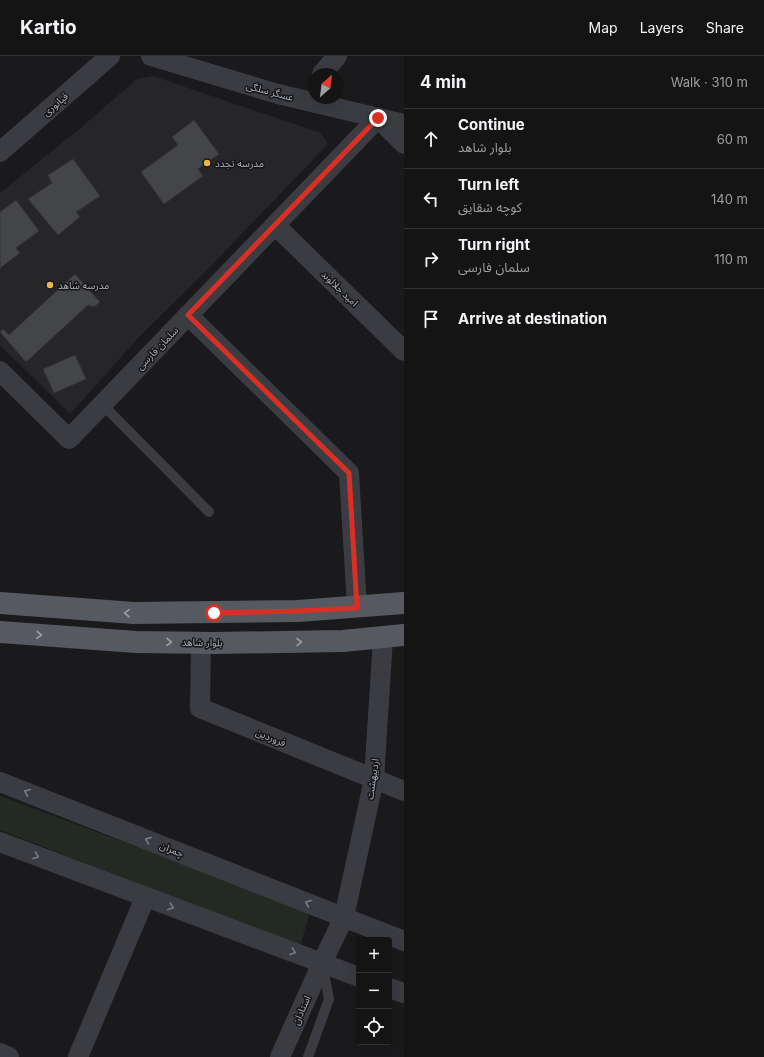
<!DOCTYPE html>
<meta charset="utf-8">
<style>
body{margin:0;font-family:Inter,"Noto Sans Arabic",sans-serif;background:#212122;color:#f1f3f6}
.controls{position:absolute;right:12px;bottom:12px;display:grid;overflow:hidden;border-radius:4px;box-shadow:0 4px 16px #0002}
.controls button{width:36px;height:36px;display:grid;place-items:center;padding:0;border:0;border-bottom:1px solid #333334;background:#141415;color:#f1f3f6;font:20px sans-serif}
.compass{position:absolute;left:308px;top:12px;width:36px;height:36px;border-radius:50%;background:#141415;box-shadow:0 4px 16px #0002;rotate:28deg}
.stop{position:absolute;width:12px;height:12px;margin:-9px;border:3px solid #d93025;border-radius:50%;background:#fff}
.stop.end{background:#d93025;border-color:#fff;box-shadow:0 1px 4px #0008}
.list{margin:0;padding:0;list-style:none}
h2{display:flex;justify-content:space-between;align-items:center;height:52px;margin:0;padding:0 16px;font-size:17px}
h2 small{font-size:13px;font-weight:400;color:#9d9ea0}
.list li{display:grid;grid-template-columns:26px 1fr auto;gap:12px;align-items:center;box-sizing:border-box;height:60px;padding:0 16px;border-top:1px solid #333334}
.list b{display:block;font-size:15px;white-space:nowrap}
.list p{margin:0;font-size:13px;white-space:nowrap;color:#9d9ea0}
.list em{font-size:13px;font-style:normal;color:#9d9ea0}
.icon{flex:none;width:22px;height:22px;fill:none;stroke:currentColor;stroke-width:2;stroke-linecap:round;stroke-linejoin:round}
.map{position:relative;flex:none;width:404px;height:1001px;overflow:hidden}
header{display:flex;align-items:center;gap:24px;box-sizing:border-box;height:56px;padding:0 20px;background:#141415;border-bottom:1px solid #333334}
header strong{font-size:19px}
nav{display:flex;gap:22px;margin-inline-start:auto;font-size:14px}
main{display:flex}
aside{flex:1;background:#141415}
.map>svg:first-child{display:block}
.built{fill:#262629}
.green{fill:#222a23}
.building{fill:#444549;stroke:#343438}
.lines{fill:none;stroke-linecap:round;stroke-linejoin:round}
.service{stroke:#3b3c41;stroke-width:10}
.minor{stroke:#3b3c41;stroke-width:20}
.primary{stroke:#575960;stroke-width:22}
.oneway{stroke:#9c9fa9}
.oneway2{stroke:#7a7c84}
.route{stroke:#d93025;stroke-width:5}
.poi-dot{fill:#eab744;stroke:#151517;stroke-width:1.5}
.labels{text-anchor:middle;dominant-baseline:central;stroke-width:3;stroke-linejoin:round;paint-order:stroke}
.street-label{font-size:10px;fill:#adb1bb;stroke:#151517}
.poi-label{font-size:10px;fill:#adb1bb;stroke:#151517;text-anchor:start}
</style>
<header>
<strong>Kartio</strong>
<nav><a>Map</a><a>Layers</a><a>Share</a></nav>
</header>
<main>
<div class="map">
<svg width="404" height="1001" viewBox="0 0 404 1001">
<rect width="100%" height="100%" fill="#1a1a1c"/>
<polygon class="built" points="153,20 321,77 328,88 210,211 141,279 70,358 0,289 0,137 78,74 137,23"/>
<polygon class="green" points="0,740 310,855 300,891 0,774"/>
<g class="building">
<polygon points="194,64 219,98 198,113 203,120 164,148 141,116 178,89 172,81"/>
<polygon points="73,103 100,140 76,156 80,161 58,179 28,143 52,127 48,119"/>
<polygon points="16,144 39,175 16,192 20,197 0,212 0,156"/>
<polygon points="75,218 100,246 94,251 88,249 26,306 0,276 3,273 9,279"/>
<polygon points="75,299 86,323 54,337 43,313"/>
</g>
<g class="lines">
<g class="service">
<polyline points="102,348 209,456"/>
<polyline points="308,1001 329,943 323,912"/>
</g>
<g class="minor">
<polyline points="151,0 278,38 404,68"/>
<polyline points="322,18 337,0"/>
<polyline points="378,62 404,88"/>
<polyline points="0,96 110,0"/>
<polyline points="275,169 404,295"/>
<polyline points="188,259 349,417 357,551"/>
<polyline points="0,315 69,383 378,62"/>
<polyline points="201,587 200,652 404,735"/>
<polyline points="0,726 404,885"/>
<polyline points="0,786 322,907 344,861 374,723 383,582"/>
<polyline points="389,932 404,937"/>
<polyline points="0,997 9,1001"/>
<polyline points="78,1001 145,842"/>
<polyline points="280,1001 322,907 359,921"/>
</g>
<g class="primary">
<polyline points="0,547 134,557 298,555 404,547"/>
<polyline points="0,576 136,586 215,587 343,585 404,579"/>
</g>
</g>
<defs><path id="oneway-chevron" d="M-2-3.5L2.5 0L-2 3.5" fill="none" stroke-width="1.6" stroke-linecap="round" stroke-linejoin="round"/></defs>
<g class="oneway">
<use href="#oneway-chevron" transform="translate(127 557) rotate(-176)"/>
<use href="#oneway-chevron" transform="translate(39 579) rotate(4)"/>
<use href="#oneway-chevron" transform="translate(169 586) rotate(1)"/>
<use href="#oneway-chevron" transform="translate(299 586) rotate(-1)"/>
</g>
<g class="oneway2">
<use href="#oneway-chevron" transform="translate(27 736) rotate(-158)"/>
<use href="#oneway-chevron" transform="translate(148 784) rotate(-158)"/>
<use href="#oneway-chevron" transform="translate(36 800) rotate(21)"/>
<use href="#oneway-chevron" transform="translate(308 847) rotate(-158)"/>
<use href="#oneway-chevron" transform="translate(171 851) rotate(20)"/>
<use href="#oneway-chevron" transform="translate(293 896) rotate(20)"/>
</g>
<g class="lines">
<polyline class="route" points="214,557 298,555 357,552 349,417 188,259 378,62"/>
</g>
<g class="poi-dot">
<circle cx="207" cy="107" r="4"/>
<circle cx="50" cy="229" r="4"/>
</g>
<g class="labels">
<g class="street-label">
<text transform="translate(270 35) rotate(15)">عسگر سلگی</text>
<text transform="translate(55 48) rotate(-41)">قپانوری</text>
<text transform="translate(340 232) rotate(44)">امید جلالوند</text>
<text transform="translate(157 292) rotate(-46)">سلمان فارسی</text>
<text transform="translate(202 586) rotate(1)">بلوار شاهد</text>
<text transform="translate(271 681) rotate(22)">فروردین</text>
<text transform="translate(372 723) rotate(-82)">اردیبهشت</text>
<text transform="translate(172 793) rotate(22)">چمران</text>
<text transform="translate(301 954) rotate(-66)">استادان</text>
</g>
<g class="poi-label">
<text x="215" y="107">مدرسه تجدد</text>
<text x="58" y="229">مدرسه شاهد</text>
</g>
</g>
</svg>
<div class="controls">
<button>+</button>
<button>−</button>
<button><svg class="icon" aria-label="locate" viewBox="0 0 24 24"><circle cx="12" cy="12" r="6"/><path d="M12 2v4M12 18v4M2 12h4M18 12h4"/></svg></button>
</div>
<svg class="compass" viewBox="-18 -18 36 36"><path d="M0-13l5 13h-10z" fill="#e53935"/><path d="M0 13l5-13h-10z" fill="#9d9ea0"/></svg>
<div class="stop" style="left:214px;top:557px"></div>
<div class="stop end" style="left:378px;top:62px"></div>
</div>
<aside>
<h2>4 min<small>Walk · 310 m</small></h2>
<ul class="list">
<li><svg class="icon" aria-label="ahead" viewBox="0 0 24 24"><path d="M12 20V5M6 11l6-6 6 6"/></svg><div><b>Continue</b><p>بلوار شاهد</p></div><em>60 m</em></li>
<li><svg class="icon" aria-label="left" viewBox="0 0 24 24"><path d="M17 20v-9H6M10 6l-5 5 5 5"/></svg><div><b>Turn left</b><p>کوچه شقایق</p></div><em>140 m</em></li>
<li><svg class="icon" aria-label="right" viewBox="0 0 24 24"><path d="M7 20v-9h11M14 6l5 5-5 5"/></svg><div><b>Turn right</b><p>سلمان فارسی</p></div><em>110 m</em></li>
<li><svg class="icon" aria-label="arrive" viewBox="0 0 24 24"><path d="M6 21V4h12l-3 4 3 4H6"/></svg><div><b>Arrive at destination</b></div></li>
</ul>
</aside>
</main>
